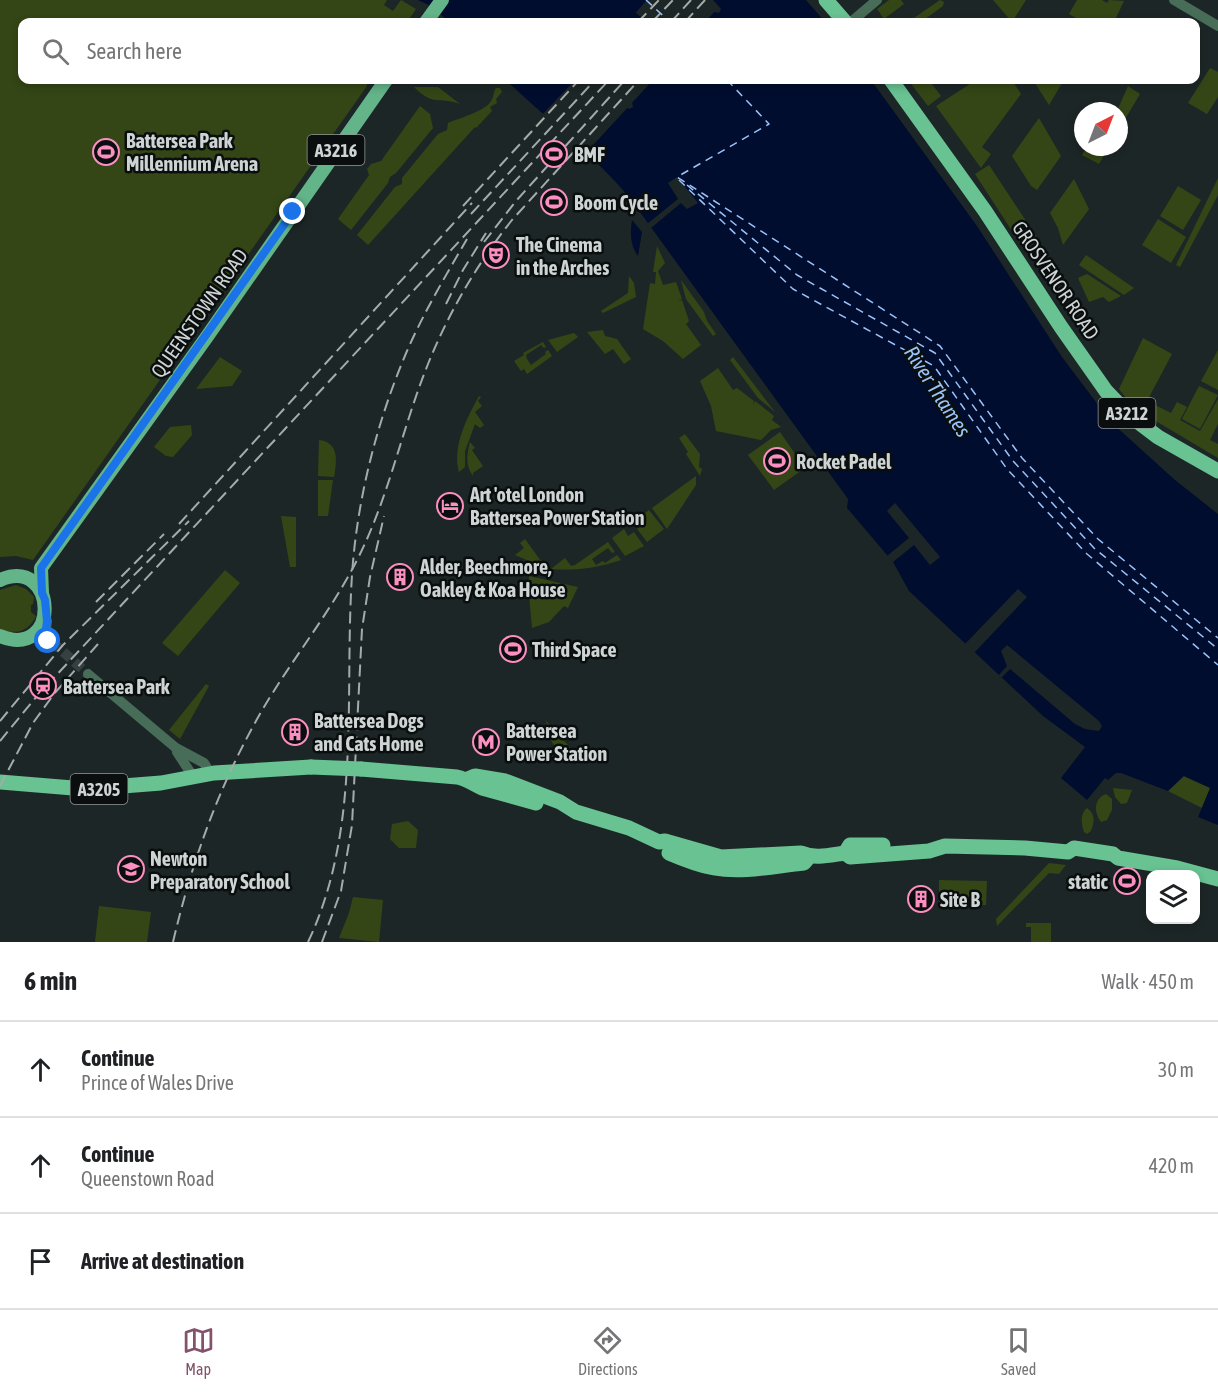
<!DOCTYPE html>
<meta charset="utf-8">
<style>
body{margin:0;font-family:"Asap Condensed",sans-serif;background:#f6f6f6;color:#202124}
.controls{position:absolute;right:18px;bottom:18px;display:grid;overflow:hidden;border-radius:12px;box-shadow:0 3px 9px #0003}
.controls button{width:54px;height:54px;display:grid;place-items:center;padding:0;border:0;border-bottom:2px solid #e0e0e0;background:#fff;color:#202124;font:30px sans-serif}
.compass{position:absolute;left:1074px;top:102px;width:54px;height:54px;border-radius:50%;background:#fff;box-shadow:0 3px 9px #0003;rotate:42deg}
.stop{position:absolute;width:18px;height:18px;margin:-14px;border:4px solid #1a73e8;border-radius:50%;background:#fff}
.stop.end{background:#1a73e8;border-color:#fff;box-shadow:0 2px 6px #0008}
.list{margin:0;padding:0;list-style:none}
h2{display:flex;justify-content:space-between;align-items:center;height:78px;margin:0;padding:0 24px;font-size:26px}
h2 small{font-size:20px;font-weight:400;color:#757577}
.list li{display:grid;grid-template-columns:39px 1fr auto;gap:18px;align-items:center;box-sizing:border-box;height:96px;padding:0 24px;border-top:2px solid #e0e0e0}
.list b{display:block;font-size:22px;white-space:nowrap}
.list p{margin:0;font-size:20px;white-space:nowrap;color:#757577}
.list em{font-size:20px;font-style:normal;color:#757577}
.icon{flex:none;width:33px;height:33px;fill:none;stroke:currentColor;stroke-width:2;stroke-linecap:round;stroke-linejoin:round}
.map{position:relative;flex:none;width:1218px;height:942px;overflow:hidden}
.search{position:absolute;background:#fff;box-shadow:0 3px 9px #0003;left:18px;right:18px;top:18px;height:66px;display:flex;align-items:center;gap:15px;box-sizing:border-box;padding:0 21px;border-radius:12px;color:#757577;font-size:22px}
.sheet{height:366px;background:#fff}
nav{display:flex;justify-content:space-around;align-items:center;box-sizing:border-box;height:84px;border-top:2px solid #e0e0e0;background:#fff;font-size:16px;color:#757577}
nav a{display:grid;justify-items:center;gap:3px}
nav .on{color:#83526b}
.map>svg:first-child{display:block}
.green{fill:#344615}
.water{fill:#000d2e}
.pier{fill:#1d2626}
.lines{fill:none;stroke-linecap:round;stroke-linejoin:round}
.river{stroke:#000d2e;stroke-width:14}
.ferry{stroke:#99c3fa;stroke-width:1.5;stroke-dasharray:8 6;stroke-linecap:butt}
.tertiary-tunnel{stroke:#374040;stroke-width:10;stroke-dasharray:10 5;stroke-linecap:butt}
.tertiary{stroke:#476c57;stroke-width:10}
.primary{stroke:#63b488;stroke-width:14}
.trunk{stroke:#68c292;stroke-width:15}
.rail{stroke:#a4abab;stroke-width:2;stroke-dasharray:12 6;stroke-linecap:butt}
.trunk-bridge{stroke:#68c292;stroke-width:15}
.route{stroke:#1a73e8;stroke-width:8}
.labels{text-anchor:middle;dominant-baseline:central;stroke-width:5;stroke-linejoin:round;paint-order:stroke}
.shield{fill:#0a0e0e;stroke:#929998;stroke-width:1.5}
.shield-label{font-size:18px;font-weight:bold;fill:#cdd4d3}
.poi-label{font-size:20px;font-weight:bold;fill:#cdd4d3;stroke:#0a0e0e;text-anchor:start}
.street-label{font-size:20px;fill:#cdd4d3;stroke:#0a0e0e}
.water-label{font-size:21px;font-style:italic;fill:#99c3fa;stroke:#0a0e0e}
</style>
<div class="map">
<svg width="1218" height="942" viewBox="0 0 1218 942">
<rect width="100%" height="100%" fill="#1d2626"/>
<g class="green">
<polygon points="0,0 387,0 384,5 393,11 401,0 416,9 407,22 22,22 22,80 366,80 367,86 33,560 16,556 0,557"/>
<polygon points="889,0 901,0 904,4 884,19 877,9"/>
<polygon points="940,0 944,2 943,6 921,22 908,22"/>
<polygon points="993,0 1026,0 1012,22"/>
<polygon points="1077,0 1102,0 1107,3 1109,0 1124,1 1114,22 1083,22 1069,14"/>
<polygon points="1210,68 1218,72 1218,97 1207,114 1188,103"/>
<polygon points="908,80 929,80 941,96 928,106"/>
<polygon points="976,80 1012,80 1021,94 982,147 991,154 981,168 936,106"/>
<polygon points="1033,80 1064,80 1049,105"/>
<polygon points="1128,86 1140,94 1121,126 1119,125 1119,111 1117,111"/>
<path d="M 414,87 L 438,87 L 460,104 C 438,96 434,107 414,87 Z"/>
<path d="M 496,88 L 500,88 L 502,92 L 496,99 L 497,103 L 490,107 L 492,111 L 476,128 L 475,127 L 368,245 L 357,235 L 395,187 L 402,184 L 402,178 L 438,134 L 447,130 L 448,123 C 457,119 486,111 491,101 C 494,97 493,92 496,88 Z"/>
<polygon points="420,106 430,114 433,128 396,173 390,177 388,183 351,230 338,219 369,175 367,169 371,164 381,161"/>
<polygon points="1039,118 1061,156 1037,190 1031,186 1012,156"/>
<polygon points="1087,147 1109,147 1099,164 1082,155"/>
<polygon points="989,165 1038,239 1023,248 975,174"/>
<polygon points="1218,178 1218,195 1180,267 1176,265"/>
<polygon points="1074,179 1089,209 1063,245 1058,228 1050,213"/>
<polygon points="1178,186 1201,200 1183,230 1160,216"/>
<polygon points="1158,219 1186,237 1171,263 1142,245"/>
<polygon points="657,246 665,263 658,271 663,285 676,282 682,299 678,301 682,300 689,321 686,324 701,345 683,359 663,341 643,329 650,283 655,284 656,272 653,272"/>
<polygon points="1086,255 1134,288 1124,295 1079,265"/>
<polygon points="1087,274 1121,296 1109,302 1103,297 1089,302 1078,278"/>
<polygon points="629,276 634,283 636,297 603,313 601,311 628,293"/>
<polygon points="681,280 704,312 707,321 716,334 713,336 686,299"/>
<polygon points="603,330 605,336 617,339 631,359 624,364 613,349 605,354 587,332"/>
<polygon points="574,333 578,337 557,352 548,340"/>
<polygon points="1143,338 1172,354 1147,401 1171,413 1177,402 1187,407 1180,420 1200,431 1218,399 1218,424 1210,440 1218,444 1218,458 1134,408 1119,389"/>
<polygon points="543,342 546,347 544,348 541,345 526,355 527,359 531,365 546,354 545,352 548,350 552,356 527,374 524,369 521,371 514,361 524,355 523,353"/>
<polygon points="1218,350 1218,390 1201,381"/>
<polygon points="220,357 242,371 232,386 196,389"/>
<polygon points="733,357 775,412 758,398 730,360"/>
<polygon points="718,368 733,390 737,388 754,401 753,405 755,401 774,416 772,420 781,427 771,430 761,440 716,431 711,406 700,381"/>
<polygon points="1199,386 1218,395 1200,429 1182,419"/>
<path d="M 479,396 L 481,397 L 478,401 L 482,406 L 475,412 L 484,425 L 480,428 L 475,424 L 465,451 L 465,467 L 459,472 C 452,446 467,418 479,396 Z"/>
<polygon points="191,425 192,435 173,457 166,456 154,447 170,427"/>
<polygon points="780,432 805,468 774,490 748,455"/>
<polygon points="685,434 700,454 699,467 702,469 700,476 686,454 688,452 679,438"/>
<path d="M 319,440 C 339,442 337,461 334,477 L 318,476 Z"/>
<path d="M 470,442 L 475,448 L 472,450 L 483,466 L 473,473 L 473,476 C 465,466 467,453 470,442 Z"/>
<polygon points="696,476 696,485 667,529 652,508"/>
<polygon points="318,480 333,480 328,516 318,516"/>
<polygon points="649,510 664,529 647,542 637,529 643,525 638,519"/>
<polygon points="281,516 296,517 296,567 290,567"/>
<polygon points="624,529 628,536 634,532 644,546 625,556 612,538"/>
<polygon points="525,539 546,568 545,568 515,555 524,548 520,543"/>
<path d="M 608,542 L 615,552 L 612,553 L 608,548 L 592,559 L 596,565 L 603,561 L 605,563 L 617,555 L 621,560 C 597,568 576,571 551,569 L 565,558 L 571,566 L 575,565 Z"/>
<polygon points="225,570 240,583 178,656 162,643"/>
<polygon points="529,576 578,587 568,608 564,606 549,622 532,628 528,584"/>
<path d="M 16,585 L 26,589 L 34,597 L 33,604 L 31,605 L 31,612 L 36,616 C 29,632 15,635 0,629 L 0,590 Z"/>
<polygon points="206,684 209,686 180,739 169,730"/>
<path d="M 546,720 C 554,733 566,740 574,753 C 553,757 549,737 546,720 Z"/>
<polygon points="1183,776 1211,788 1202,808 1168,791"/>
<polygon points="1113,788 1132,790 1127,803 1121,804 1115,797"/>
<path d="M 1106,794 L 1112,799 L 1112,810 L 1107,820 L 1101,822 C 1094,813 1093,799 1106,794 Z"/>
<path d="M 1087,808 C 1096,814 1094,823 1091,831 L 1087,834 L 1084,832 C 1081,824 1080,813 1087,808 Z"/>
<polygon points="408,821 418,830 416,848 399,848 390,839 392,824"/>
<polygon points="1049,863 1066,865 1059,874 1049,873 997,926 996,919"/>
<polygon points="939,880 987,881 986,905 939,905"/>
<polygon points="353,897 383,900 379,942 339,938 349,913"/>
<polygon points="99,906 151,912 147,942 95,942"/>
<polygon points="1026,923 1051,923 1051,942 1031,942 1031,927 1026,927"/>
</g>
<g class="water">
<polygon points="418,0 702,0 715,12 719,13 721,9 713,0 806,0 825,22 641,22 629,13 626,16 630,22 449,22 433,7"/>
<path d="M 506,80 L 595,80 L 629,109 L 633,107 L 632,102 L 606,80 L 871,80 L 977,226 L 1062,357 L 1111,422 L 1175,480 L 1218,514 L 1218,825 L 1198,817 L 1210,788 L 1184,776 L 1168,791 L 1121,773 L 1116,773 L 1108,780 L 1105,778 L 1087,800 L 1061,778 L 1085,747 L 1043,716 L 909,591 L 893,562 L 847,508 L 848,499 L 629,197 C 593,154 547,119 506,80 Z"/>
<path d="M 632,220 L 642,232 L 638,256 C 630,246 630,232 632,220 Z"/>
</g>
<g class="pier">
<polygon points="647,0 706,0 717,9 705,22 636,22 631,18"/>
<polygon points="575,80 599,80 629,106 584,155 540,117"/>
<polygon points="603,80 653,80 630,105"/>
<polygon points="677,177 698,203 687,209 681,203 651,228 647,224 678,199 668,183"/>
<polygon points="895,503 940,557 930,565 914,545 893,562 887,556 909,538 887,511"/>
<polygon points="1018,589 1027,597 974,653 965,644"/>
<polygon points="1007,645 1099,721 1102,726 1099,731 1085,729 1075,724 1010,669 1001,678 998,676 1007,666 1001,651"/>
</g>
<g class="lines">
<polyline class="river" points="610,0 636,22"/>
<g class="ferry">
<polyline points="646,0 670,22"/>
<polyline points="727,80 769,124 677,177 940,346 1022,458 1098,539 1218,638"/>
<polyline points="679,180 793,289 934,366 1007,469 1087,554 1218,665"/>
<polyline points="687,185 797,275 935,353 1013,461 1094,548 1218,649"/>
</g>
<polyline class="tertiary-tunnel" points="52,642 88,674"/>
<g class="tertiary">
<polyline points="1174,0 1218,26"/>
<polyline points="851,22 877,0"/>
<polyline points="45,616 47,621 46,629 52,642"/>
<polyline points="88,674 176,748 204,763 211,774"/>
<polyline points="177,752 194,778"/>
</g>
<g class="primary">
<polyline points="426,22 442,0"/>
<path d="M 0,580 C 58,555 61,661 0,636"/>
<polyline points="42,593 41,568 206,338 386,80"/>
</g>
<g class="trunk">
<polyline points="826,0 845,22"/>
<polyline points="891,80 985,211 1061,327 1106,391 1129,415 1158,437 1218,471"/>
<path d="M 361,769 L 457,777 C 467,779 473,784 482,788 L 536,803"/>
<path d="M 468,779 L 475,776 L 505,781 L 560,802 L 576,812 L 629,828 L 659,842 L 665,841 L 721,857 L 801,853 C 815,859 830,855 845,853 L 850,857 L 929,851 L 945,846 L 1025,848 L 1068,852 L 1074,848 L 1113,854 L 1118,858 L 1177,868 L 1218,879"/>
<polyline points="0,782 85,789 161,783 214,773 311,767"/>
<path d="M 669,853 C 683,859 698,865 714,868 C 743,873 774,866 804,863 L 809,857"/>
<polyline points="845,853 850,845 883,845"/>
</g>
<g class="rail">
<polyline points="638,22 659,0"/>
<polyline points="652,22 673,0"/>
<polyline points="671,22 691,0"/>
<polyline points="685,22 705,0"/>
<polyline points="463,206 579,80"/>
<polyline points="471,214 595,80"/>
<polyline points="484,242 516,201 625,80"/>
<polyline points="446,304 463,270 486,233"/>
<polyline points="179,524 472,203"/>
<polyline points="96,602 164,534"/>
<polyline points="0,721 63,645 189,521"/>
<polyline points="0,741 37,696 609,80"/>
<polyline points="0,786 33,723 54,694 98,644"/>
<path d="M 173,942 C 193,857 222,777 267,702 C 298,651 335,606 361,552 C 390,492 403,426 428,364 C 449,312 477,264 512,220 L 639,80"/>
<path d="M 308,942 C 362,828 344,698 352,575 C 357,499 377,421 407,351 C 424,312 446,275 467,239"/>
<polyline points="322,942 341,891 352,825 362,629 370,577 384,516"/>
</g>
<polyline class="trunk-bridge" points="311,767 361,769"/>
</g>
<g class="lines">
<polyline class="route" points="48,641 52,642 46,629 47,621 45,600 42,593 41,568 293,212"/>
</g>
<defs>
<symbol id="stadium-ring" viewBox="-11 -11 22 22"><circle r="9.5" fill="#0a0e0e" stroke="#fc8fc2" stroke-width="1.5"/><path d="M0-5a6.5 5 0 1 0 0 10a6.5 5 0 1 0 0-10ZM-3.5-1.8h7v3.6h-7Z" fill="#fc8fc2"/></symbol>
<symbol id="theatre-ring" viewBox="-11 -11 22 22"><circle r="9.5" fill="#0a0e0e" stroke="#fc8fc2" stroke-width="1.5"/><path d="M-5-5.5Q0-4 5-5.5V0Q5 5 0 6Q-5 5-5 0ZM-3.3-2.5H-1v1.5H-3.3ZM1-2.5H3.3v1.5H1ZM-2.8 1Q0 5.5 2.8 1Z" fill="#fc8fc2"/></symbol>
<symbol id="hotel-ring" viewBox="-11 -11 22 22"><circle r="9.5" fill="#0a0e0e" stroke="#fc8fc2" stroke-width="1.5"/><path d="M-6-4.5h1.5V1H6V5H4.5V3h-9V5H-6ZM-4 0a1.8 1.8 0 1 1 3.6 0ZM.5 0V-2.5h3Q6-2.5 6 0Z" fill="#fc8fc2"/></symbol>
<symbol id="building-ring" viewBox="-11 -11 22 22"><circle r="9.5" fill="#0a0e0e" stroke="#fc8fc2" stroke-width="1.5"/><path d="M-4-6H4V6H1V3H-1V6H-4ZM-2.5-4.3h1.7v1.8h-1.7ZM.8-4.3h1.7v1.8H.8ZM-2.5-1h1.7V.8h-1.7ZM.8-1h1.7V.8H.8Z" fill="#fc8fc2"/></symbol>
<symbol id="station-ring" viewBox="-11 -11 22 22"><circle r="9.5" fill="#0a0e0e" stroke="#fc8fc2" stroke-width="1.5"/><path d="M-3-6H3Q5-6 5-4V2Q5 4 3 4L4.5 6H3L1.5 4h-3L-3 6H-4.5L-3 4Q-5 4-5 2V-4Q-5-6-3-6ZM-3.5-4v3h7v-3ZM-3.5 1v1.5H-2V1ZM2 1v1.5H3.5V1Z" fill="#fc8fc2"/></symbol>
<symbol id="metro-ring" viewBox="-11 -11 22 22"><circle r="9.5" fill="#0a0e0e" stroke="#fc8fc2" stroke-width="1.5"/><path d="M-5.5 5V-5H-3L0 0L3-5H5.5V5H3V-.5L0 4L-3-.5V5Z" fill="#fc8fc2"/></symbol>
<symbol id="school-ring" viewBox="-11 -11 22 22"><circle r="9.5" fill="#0a0e0e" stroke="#fc8fc2" stroke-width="1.5"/><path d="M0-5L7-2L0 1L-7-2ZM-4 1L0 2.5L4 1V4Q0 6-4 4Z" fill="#fc8fc2"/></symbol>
</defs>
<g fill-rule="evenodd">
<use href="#stadium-ring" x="91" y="137" width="30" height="30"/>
<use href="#stadium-ring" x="539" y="139" width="30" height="30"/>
<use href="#stadium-ring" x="539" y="187" width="30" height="30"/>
<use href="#theatre-ring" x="481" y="240" width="30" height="30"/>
<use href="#stadium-ring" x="762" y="446" width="30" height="30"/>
<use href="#hotel-ring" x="435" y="491" width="30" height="30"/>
<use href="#building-ring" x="385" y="562" width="30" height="30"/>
<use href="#stadium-ring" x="498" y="634" width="30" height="30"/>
<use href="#station-ring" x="28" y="671" width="30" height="30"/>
<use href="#building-ring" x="280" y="717" width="30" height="30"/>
<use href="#metro-ring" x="471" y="727" width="30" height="30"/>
<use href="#school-ring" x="116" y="854" width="30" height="30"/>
<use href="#stadium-ring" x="1112" y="866" width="30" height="30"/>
<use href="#building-ring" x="906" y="884" width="30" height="30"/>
</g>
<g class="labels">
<g class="shield">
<rect x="307.5" y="135" width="57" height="30" rx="4.5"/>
<rect x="1098.5" y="398" width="57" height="30" rx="4.5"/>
<rect x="70.5" y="774" width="57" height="30" rx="4.5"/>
</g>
<g class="shield-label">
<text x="336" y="150">A3216</text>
<text x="1127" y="413">A3212</text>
<text x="99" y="789">A3205</text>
</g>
<g class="poi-label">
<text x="126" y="140">Battersea Park<tspan x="126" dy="23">Millennium Arena</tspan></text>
<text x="574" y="154">BMF</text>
<text x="574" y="202">Boom Cycle</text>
<text x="516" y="244">The Cinema<tspan x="516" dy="23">in the Arches</tspan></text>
<text x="796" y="461">Rocket Padel</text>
<text x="470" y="494">Art 'otel London<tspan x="470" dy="23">Battersea Power Station</tspan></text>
<text x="420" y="566">Alder, Beechmore,<tspan x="420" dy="23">Oakley &amp; Koa House</tspan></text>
<text x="532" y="649">Third Space</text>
<text x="63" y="686">Battersea Park</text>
<text x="314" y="720">Battersea Dogs<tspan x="314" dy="23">and Cats Home</tspan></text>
<text x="506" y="730">Battersea<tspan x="506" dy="23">Power Station</tspan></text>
<text x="150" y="858">Newton<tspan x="150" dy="23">Preparatory School</tspan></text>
<text x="1108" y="881" text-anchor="end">static</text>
<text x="940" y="899">Site B</text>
</g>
<g class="street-label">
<text transform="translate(1056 280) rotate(56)">GROSVENOR ROAD</text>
<text transform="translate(199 313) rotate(-55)">QUEENSTOWN ROAD</text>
</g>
<g class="water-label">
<text transform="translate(938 391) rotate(57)">River Thames</text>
</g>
</g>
</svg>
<div class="controls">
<button><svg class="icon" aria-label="layers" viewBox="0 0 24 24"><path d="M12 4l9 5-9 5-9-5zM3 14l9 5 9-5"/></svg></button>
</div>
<svg class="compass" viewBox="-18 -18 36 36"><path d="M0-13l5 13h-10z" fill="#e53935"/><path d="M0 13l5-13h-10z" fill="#757577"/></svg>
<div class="stop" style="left:48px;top:641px"></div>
<div class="stop end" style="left:293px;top:212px"></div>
<div class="search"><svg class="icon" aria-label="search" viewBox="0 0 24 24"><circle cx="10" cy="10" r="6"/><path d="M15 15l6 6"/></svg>Search here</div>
</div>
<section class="sheet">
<h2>6 min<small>Walk · 450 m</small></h2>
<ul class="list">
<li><svg class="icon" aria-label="ahead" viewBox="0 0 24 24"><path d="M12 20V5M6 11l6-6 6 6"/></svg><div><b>Continue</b><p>Prince of Wales Drive</p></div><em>30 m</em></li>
<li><svg class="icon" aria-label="ahead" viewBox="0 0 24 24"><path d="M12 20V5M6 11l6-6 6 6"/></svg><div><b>Continue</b><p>Queenstown Road</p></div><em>420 m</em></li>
<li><svg class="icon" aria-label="arrive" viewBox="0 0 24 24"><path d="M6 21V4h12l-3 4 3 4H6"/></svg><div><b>Arrive at destination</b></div></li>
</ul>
</section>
<nav>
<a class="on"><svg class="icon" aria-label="map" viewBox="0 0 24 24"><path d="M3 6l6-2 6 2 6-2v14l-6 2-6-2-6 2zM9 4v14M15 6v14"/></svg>Map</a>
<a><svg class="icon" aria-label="directions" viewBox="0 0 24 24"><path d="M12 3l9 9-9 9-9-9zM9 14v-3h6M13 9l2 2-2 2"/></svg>Directions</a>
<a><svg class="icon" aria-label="saved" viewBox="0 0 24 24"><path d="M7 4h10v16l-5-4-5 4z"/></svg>Saved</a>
</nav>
